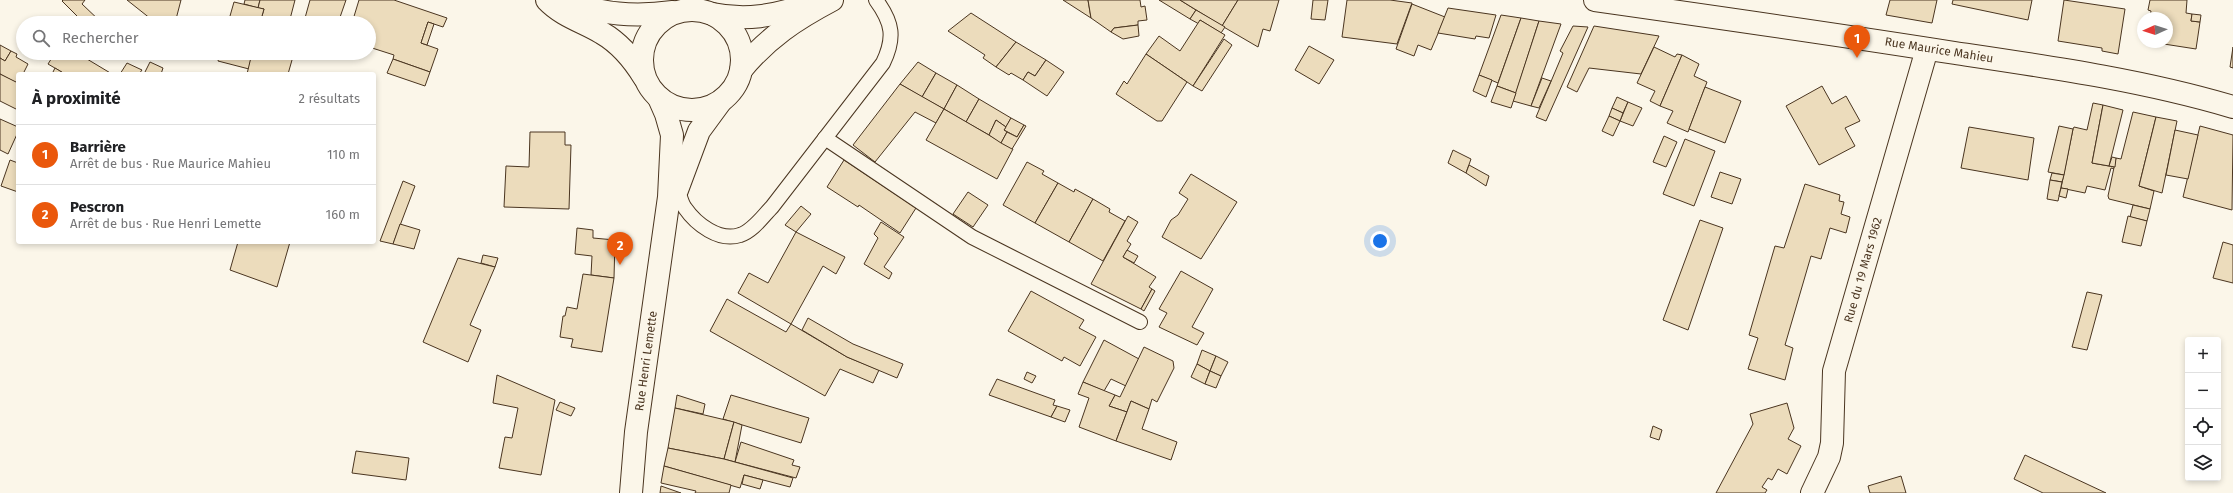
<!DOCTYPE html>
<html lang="fr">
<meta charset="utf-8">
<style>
body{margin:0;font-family:"Fira Sans",sans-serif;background:#f2f2f2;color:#202124}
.controls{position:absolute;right:12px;bottom:12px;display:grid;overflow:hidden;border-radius:4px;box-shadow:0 2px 6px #0003}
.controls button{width:36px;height:36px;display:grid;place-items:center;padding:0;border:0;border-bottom:1px solid #e0e0e0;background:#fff;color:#202124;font:20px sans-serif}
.compass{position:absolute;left:2137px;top:12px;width:36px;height:36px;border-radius:50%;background:#fff;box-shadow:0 2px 6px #0003;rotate:267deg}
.you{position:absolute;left:1380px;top:241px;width:14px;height:14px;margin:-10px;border:3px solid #fff;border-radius:50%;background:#1a73e8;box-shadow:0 0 0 6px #1a73e833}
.badge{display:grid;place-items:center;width:26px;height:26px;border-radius:50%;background:#ea580c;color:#fff;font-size:13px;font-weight:700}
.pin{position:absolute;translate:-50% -33px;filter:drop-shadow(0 1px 2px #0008)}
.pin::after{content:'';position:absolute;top:21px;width:14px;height:12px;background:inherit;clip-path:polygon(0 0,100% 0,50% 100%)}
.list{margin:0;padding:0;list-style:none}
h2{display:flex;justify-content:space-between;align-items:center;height:52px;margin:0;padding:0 16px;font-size:17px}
h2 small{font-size:13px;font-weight:400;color:#757577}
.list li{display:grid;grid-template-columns:26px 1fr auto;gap:12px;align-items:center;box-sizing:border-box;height:60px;padding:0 16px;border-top:1px solid #e0e0e0}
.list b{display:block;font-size:15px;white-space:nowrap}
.list p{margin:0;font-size:13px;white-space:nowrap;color:#757577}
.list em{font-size:13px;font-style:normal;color:#757577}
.icon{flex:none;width:22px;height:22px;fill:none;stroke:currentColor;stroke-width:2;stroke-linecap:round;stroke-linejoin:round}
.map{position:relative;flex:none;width:2233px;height:493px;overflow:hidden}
.search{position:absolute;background:#fff;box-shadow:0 2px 6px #0003;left:16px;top:16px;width:360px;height:44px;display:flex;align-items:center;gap:10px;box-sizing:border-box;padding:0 14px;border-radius:22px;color:#757577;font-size:15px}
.panel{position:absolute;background:#fff;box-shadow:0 2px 6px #0003;left:16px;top:72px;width:360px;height:172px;border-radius:4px}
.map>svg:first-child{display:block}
.building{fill:#ecdcbc;stroke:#4a3520}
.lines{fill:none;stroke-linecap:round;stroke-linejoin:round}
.lane-casing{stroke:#4a3520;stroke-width:16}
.street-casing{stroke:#4a3520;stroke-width:24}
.secondary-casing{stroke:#4a3520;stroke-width:24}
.lane{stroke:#fbf6e9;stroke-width:14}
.street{stroke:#fbf6e9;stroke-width:22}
.secondary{stroke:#fbf6e9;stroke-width:22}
.labels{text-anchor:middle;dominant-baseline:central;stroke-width:3;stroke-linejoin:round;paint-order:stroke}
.street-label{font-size:12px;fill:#4a3520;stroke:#fbf6e9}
</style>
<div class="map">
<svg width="2233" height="493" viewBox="0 0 2233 493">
<rect width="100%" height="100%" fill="#fbf6e9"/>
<g class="building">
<polygon points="63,0 85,0 82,4 102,23 84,23 62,1"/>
<polygon points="127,0 181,0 175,23 156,23"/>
<polygon points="245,0 260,0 258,8 244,4"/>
<polygon points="260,0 295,0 289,23 260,23 264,9 258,8"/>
<polygon points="310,0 346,0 338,23 319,23 305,18"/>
<polygon points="359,0 394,0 447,18 443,27 428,22 421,43 438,49 430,72 393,59 394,55 369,47 369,23 352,23"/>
<polygon points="1063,0 1088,0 1091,18"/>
<polygon points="1088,0 1140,0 1141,7 1145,6 1147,20 1138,21 1138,25 1114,28 1111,32 1091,18"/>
<polygon points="1159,0 1180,0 1196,10 1190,19"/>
<polygon points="1180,0 1238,0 1222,26"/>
<polygon points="1238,0 1279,0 1270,31 1263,29 1258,47 1222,26"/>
<polygon points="1313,0 1328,0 1325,20 1311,19"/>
<polygon points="1347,0 1390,0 1412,3 1397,44 1342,37"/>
<polygon points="1890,0 1937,0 1932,23 1886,15"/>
<polygon points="1953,0 2032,0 2028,20 1952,4"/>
<polygon points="2064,0 2125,9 2118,54 2102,51 2102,48 2058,41"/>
<polygon points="2150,0 2187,0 2186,13 2192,14 2191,21 2200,22 2196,49 2151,42 2167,42 2167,18 2150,18 2151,11 2148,10"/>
<polygon points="234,2 264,9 260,23 228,23"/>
<polygon points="1412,4 1445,17 1431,50 1418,45 1414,56 1396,49"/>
<polygon points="1448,8 1496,15 1489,38 1476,36 1475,39 1438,33"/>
<polygon points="1196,10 1225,27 1221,33 1200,20 1199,24 1190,19"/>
<polygon points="971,13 1016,42 996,67 983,58 985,55 948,31"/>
<polygon points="2192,14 2201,15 2200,22 2191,21"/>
<polygon points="1501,15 1521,18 1498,83 1479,75"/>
<polygon points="1521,18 1539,21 1516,93 1497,86"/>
<polygon points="1200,20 1225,35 1193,86 1146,54 1159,36 1180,51"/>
<polygon points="1539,21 1561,24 1531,106 1513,101"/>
<polygon points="428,22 434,24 427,45 421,43"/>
<polygon points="1138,25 1139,36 1123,39 1111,32 1114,28"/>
<polygon points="1573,26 1588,27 1546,121 1536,117 1563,53 1560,51"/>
<polygon points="1594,26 1659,36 1641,74 1589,68 1577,92 1567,87"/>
<polygon points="1224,39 1232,45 1202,91 1193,86"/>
<polygon points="1016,42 1046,60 1035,76 1028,72 1023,80 1011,73 1009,75 996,67"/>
<polygon points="0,45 11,51 5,61 0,58"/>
<polygon points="1309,46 1334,60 1319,84 1295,70"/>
<polygon points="1654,47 1675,57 1677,54 1682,55 1660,106 1650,101 1655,91 1637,83"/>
<polygon points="2233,47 2233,68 2230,67"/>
<polygon points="11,51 17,54 16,57 28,64 23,74 18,74 17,83 0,74 0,58 5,61"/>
<polygon points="55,53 77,53 112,74 65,74 48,64"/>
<polygon points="220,53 252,53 249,69 218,61"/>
<polygon points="252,53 294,53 288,74 247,74"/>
<polygon points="344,53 359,53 357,58"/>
<polygon points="1146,54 1187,82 1162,121 1157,121 1116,94 1124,81 1127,84"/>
<polygon points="1682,55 1699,64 1694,76 1707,82 1688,132 1667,123 1673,111 1660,106"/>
<polygon points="393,59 430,72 425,86 387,73"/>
<polygon points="1046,60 1064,72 1047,96 1023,80 1028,72 1035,76"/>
<polygon points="150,62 163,68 161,74 144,74"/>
<polygon points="918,62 936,73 922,97 900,84"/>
<polygon points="127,63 142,70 139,74 120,74"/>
<polygon points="55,68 65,74 52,74"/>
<polygon points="936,73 957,85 944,109 922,97"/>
<polygon points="0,74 18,83 18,110 0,101"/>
<polygon points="1479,75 1492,80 1486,97 1473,91"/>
<polygon points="1542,78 1551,81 1539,108 1531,106"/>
<polygon points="900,84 944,109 936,123 915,112 875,162 853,145"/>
<polygon points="957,85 979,99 966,122 944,109"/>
<polygon points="1497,86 1516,93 1511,108 1491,102"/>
<polygon points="1822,86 1832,104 1846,96 1860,121 1845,128 1855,146 1819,165 1786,106"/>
<polygon points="1705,87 1741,101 1725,143 1689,129"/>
<polygon points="1617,97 1628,102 1623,113 1612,108"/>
<polygon points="979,99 1011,118 1006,127 996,120 989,135 966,122"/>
<polygon points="1628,102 1642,108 1633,126 1620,121"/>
<polygon points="2093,103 2103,105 2092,163 2115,167 2115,169 2111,168 2105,190 2087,186 2085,193 2061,188 2073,129 2074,127 2087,130"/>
<polygon points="2103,105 2123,110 2109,166 2092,163"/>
<polygon points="1612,108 1623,113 1620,121 1609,116"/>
<polygon points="944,109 1013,149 997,179 926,140"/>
<polygon points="2133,112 2156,117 2139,186 2154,191 2150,209 2109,199 2108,196 2116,158 2121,159"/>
<polygon points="1609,116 1620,121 1613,136 1602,131"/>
<polygon points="2156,117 2177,121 2162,193 2139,186"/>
<polygon points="1011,118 1024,125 1017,137 1004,130"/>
<polygon points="0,119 18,127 18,132 8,154 0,150"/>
<polygon points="996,120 1006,127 1004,130 1007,132 1001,143 989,135"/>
<polygon points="1024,125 1026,126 1012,149 1001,143 1007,132 1017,137"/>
<polygon points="2059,126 2073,129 2064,175 2048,172"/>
<polygon points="2200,126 2233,135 2232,210 2183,197"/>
<polygon points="1969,127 2034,138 2028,180 1961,168"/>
<polygon points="2175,130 2198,135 2188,179 2166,175"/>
<polygon points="530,132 565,132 565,145 571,145 569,209 504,207 506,166 529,167"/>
<polygon points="1664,136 1677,142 1666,167 1653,162"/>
<polygon points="1685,139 1715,151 1694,206 1663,194"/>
<polygon points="1453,150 1471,159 1466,173 1448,163"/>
<polygon points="2112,157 2116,158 2115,167 2109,166"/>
<polygon points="10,160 18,163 18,192 1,186"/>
<polygon points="844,160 916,208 900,233 859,205 858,207 827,187"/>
<polygon points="1027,162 1044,171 1042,174 1058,183 1035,223 1003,205"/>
<polygon points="1469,165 1489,176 1486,186 1466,173"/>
<polygon points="1720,172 1741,179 1732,204 1711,197"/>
<polygon points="2052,173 2064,175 2062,182 2050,180"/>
<polygon points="1191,174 1237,202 1201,259 1162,237 1171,220 1178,215 1188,199 1179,193"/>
<polygon points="2050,180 2062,182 2058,201 2047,199"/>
<polygon points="403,181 415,186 393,244 380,241"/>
<polygon points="1058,183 1074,192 1075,189 1093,199 1069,242 1035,223"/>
<polygon points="1805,184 1840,195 1839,201 1844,202 1841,214 1850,217 1846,233 1830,228 1821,259 1811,256 1785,345 1793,348 1785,380 1748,369 1758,338 1749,335 1775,246 1784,248"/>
<polygon points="2061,188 2068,189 2066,198 2059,196"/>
<polygon points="968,192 988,205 973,227 953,214"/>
<polygon points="1093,199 1110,209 1109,212 1125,221 1103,261 1069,242"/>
<polygon points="2133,205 2150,209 2147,221 2130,217"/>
<polygon points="801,206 811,214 796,232 785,225"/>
<polygon points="1128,216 1138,222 1127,241 1131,244 1123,257 1156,277 1149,287 1152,289 1141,309 1091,284"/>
<polygon points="2128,216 2147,221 2141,246 2122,242"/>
<polygon points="1700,220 1723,228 1688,330 1663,320"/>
<polygon points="881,222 904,237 884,267 892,273 889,279 864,264 878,238 874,234"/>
<polygon points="400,224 420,230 414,249 393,244"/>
<polygon points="577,228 593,230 593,238 615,240 614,278 591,275 592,256 575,254"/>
<polygon points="796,232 845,257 836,274 823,266 791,324 738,293 749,273 768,283"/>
<polygon points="238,242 290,242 277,287 230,270"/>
<polygon points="2223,242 2233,245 2233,283 2213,278"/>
<polygon points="1127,250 1138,256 1134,263 1123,257"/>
<polygon points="483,255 498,258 495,267 481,263"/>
<polygon points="458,258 495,267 470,325 481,330 468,362 423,342"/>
<polygon points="1181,271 1213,289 1192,327 1204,333 1197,345 1159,327 1167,313 1159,309"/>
<polygon points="583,274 614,278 602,352 571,347 573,339 560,337 563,316 565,316 567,307 577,309"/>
<polygon points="1152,289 1155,291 1144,311 1141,309"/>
<polygon points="1031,291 1084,320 1079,328 1096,337 1080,366 1064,357 1062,361 1008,331"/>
<polygon points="2087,292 2102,295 2087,350 2072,347"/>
<polygon points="727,299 786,332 791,324 847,357 879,370 873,383 840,369 825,396 710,331"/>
<polygon points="808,318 853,344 903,364 897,378 847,357 802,330"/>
<polygon points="1104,340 1139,359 1126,386 1111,379 1104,391 1083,382"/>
<polygon points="1144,347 1173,361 1174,368 1157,402 1152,399 1149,409 1131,401 1127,412 1109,406 1115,395 1120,397"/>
<polygon points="1202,350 1216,356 1210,371 1197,364"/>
<polygon points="1216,356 1228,362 1221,376 1210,371"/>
<polygon points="1197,364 1210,371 1205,384 1191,377"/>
<polygon points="1210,371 1221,376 1216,388 1205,384"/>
<polygon points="1027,372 1036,376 1032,383 1024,379"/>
<polygon points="497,375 555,400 541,475 499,468 505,437 512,438 518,408 493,403"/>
<polygon points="997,379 1055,400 1053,405 1057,406 1051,417 989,395"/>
<polygon points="1083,382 1115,395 1109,406 1127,412 1116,441 1079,427 1089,398 1078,394"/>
<polygon points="677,395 705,404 703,414 675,408"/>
<polygon points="731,395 809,418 801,443 723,419"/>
<polygon points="1131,401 1149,409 1142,429 1177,442 1171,460 1116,441"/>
<polygon points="560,402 575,408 571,416 556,410"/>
<polygon points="1787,403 1794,428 1788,439 1801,446 1787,474 1778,469 1772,480 1768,478 1762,487 1767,490 1765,493 1716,493 1753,424 1750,414"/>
<polygon points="1057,406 1070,410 1065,422 1051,417"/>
<polygon points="675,408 734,422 724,459 668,448"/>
<polygon points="734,422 742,425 735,462 724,459"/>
<polygon points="1653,426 1662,430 1659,440 1650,437"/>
<polygon points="741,442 794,460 792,465 800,467 796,478 735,462"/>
<polygon points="668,448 724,459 793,478 790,487 744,475 740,488 664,466"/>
<polygon points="356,451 409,458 406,480 352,473"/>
<polygon points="2025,455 2106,493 2043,493 2014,479"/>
<polygon points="664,466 731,485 729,493 695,493 696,491 661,483"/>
<polygon points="744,475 763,480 760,489 742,484"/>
<polygon points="1901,476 1906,493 1870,493 1868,486"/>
<polygon points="661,486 681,493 660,493"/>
</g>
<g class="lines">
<defs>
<g id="lane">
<polyline points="825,138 972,237 1140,322"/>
<path d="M 677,188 C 680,195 681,203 685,208 C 696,224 719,242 740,235 C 753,231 763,216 772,207 L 883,63 C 895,38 893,23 876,0"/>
</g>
<polyline id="street" points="1812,493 1829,457 1832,443 1834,371 1927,49"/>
<g id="secondary">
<path d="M 547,0 C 562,16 584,22 602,33 C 621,44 633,59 644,77"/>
<path d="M 565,0 C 601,15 635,17 673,12"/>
<path d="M 1595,0 C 1715,17 1835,34 1955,53 C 2049,67 2142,80 2233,107"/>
<circle cx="692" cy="60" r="50"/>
<path d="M 712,14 C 746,21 774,16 806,5"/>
<path d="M 741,70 C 767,38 796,19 832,0"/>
<polyline points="677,190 699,131 721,101"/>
<polyline points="631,493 636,432 669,197 672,135 666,114 659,98"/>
</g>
</defs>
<use href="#lane" class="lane-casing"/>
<use href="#street" class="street-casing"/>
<use href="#secondary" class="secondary-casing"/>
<use href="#lane" class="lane"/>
<use href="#street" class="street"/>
<use href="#secondary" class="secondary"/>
</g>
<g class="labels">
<g class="street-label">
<text transform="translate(1939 50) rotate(9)">Rue Maurice Mahieu</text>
<text transform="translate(1863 270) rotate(-74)">Rue du 19 Mars 1962</text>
<text transform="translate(646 361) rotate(-82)">Rue Henri Lemette</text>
</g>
</g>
</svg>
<div class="controls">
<button>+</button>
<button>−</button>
<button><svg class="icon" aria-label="locate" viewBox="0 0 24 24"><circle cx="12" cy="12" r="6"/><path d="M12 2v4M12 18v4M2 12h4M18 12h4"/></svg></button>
<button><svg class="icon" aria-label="layers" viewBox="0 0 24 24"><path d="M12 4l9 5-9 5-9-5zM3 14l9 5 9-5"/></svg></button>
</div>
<svg class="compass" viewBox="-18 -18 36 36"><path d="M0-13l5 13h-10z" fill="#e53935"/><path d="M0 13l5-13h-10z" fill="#757577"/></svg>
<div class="you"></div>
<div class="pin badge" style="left:1857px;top:58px">1</div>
<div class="pin badge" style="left:620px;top:265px">2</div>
<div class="search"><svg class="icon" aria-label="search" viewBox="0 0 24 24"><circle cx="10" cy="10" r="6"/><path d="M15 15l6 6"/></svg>Rechercher</div>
<section class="panel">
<h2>À proximité<small>2 résultats</small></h2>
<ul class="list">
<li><span class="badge">1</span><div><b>Barrière</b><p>Arrêt de bus · Rue Maurice Mahieu</p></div><em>110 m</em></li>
<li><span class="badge">2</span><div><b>Pescron</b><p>Arrêt de bus · Rue Henri Lemette</p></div><em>160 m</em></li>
</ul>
</section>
</div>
